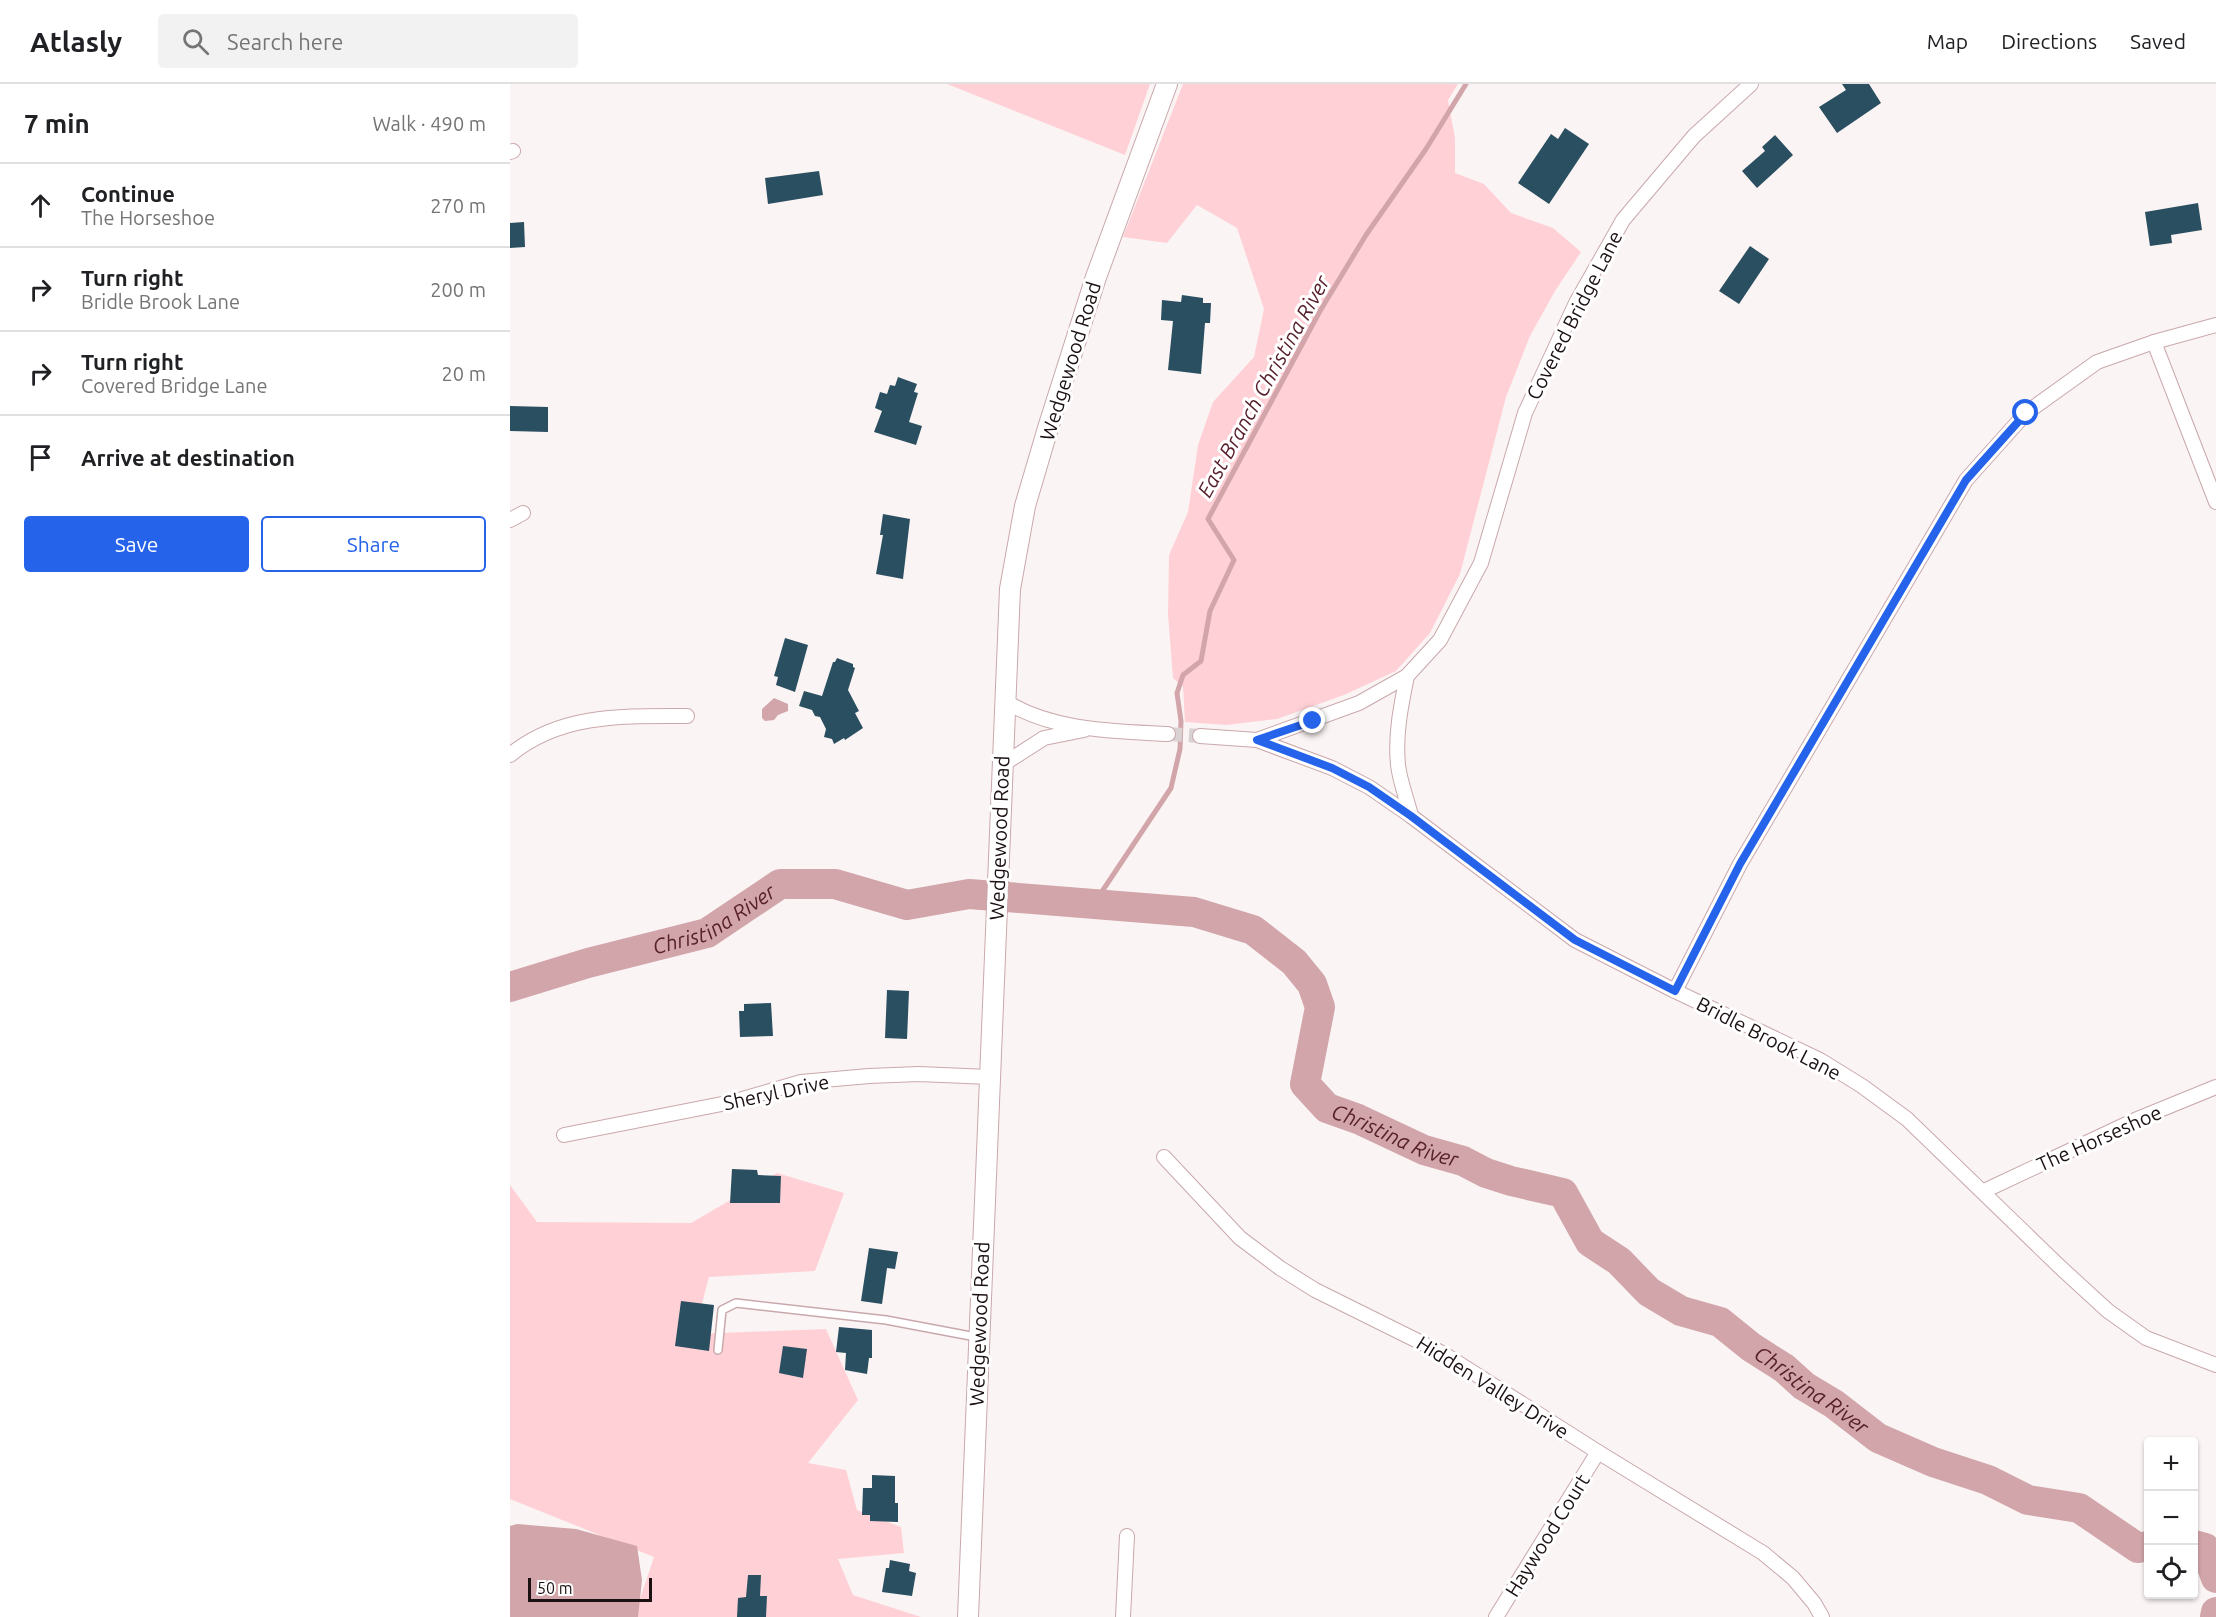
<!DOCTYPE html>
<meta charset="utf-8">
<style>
body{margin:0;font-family:Ubuntu,sans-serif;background:#f2f2f2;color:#202124}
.controls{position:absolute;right:18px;bottom:18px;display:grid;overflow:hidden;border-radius:6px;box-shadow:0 2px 4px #0004}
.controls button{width:54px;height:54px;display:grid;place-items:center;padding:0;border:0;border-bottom:2px solid #e0e0e0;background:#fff;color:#202124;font:30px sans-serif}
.scale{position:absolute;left:18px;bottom:15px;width:124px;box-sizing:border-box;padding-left:6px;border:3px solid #1c1112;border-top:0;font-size:16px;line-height:21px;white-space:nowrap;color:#1c1112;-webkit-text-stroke:4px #fff;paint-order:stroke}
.stop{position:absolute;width:18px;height:18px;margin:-14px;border:4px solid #2563eb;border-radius:50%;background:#fff}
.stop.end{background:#2563eb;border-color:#fff;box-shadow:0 2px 6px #0008}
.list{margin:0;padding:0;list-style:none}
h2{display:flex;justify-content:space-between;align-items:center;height:78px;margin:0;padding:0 24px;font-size:26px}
h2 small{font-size:20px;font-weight:400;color:#757577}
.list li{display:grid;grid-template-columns:39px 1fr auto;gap:18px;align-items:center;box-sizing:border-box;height:84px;padding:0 24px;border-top:2px solid #e0e0e0}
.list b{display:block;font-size:22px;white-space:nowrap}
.list p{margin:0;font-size:20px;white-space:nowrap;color:#757577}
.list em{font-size:20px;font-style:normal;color:#757577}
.actions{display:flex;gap:12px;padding:18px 24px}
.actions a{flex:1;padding:14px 0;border:2px solid #2563eb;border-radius:6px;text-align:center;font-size:21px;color:#2563eb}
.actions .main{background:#2563eb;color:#fff}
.icon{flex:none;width:33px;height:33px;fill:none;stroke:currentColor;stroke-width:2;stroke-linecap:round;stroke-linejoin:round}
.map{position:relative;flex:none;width:1706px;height:1533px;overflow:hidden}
header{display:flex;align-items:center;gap:36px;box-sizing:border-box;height:84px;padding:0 30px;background:#fff;border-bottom:2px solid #e0e0e0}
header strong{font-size:28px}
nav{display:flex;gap:33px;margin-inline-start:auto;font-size:21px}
.search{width:420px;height:54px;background:#f2f2f2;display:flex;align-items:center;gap:15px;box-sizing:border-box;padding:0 21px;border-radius:6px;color:#757577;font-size:22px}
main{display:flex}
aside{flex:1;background:#fff}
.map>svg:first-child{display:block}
.green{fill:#ffd1d6}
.water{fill:#d1a5aa}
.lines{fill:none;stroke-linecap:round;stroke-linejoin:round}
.stream{stroke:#d1a5aa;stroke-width:5}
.river{stroke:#d1a5aa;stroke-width:30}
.building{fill:#2a4f61}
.street-tunnel{stroke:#dad2d2;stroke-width:14;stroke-dasharray:14 7;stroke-linecap:butt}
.lane-casing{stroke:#c9a8ac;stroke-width:10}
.street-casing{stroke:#c9a8ac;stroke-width:16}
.secondary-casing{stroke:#c9a8ac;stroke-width:22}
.lane{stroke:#fff;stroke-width:7}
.street{stroke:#fff;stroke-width:14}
.secondary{stroke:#fff;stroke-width:20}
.route{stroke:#2563eb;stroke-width:8}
.labels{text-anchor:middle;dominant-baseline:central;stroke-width:6;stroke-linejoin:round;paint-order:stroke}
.street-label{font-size:20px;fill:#1c1112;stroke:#fff}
.water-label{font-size:21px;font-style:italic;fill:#57202b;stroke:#fff}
</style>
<header>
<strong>Atlasly</strong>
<div class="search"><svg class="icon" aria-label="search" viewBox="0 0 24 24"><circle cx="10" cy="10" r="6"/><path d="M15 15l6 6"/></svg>Search here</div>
<nav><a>Map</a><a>Directions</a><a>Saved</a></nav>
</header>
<main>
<aside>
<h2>7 min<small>Walk · 490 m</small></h2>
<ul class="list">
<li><svg class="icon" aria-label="ahead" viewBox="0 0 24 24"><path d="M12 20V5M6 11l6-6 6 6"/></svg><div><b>Continue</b><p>The Horseshoe</p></div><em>270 m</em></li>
<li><svg class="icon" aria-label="right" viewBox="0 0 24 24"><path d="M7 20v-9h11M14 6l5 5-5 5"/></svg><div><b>Turn right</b><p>Bridle Brook Lane</p></div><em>200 m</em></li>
<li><svg class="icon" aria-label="right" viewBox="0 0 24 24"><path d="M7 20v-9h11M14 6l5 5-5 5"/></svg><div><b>Turn right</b><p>Covered Bridge Lane</p></div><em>20 m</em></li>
<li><svg class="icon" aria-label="arrive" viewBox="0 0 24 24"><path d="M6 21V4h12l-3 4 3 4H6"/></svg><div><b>Arrive at destination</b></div></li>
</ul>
<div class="actions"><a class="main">Save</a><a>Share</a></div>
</aside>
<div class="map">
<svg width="1706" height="1533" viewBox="0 0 1706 1533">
<rect width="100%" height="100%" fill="#fbf4f4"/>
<g class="green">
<polygon points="437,0 640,0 615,71"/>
<polygon points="673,0 948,0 938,16 945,54 945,89 974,100 1001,129 1043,144 1071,168 1045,207 1020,252 996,313 950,490 920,549 886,587 834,611 767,635 716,641 675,638 673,603 663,594 658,530 659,471 678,428 688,361 703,318 744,273 754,225 727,144 687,121 657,159 613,153"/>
<polygon points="267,1089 334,1109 305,1187 199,1193 184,1250 316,1245 348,1316 298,1379 336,1386 347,1426 391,1443 394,1469 328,1475 343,1511 411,1533 124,1533 144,1473 0,1415 0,1101 27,1138 181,1139"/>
</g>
<g class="water">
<polygon points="264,614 278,620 278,627 268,631 264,636 255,637 252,634 252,625"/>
<polygon points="7,1440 66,1445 127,1462 132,1496 128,1533 0,1533 0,1442"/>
</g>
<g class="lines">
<polyline class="stream" points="583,821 661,704 670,665 671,637 667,609 673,591 691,577 700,527 724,476 698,435 810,227 856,151 916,65 956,0"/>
<g class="river">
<path id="s1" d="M 0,903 L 78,879 L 197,849 L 270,800 L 325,800 L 397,821 L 459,810 L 684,828 L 743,846 L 784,878 L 802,900 L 810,923 L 795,1000 L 817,1024 L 848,1035 L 914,1066 L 953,1077 L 976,1089 L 1001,1097 L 1053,1109 L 1080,1158 L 1109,1177 L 1139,1208 L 1171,1227 L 1210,1238 L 1241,1263 L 1274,1284 L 1294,1302 L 1324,1320 L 1368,1354 L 1423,1378 L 1478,1396 L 1518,1416 L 1569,1424 L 1628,1464 L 1638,1462"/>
<polyline points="1684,1461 1695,1464 1706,1494"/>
<polyline points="1705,1533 1706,1528"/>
</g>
</g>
<g class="building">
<polygon points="1332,0 1359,0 1371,19 1327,49 1309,23 1336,6"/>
<polygon points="1055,44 1079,60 1039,120 1008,99 1041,50 1048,55"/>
<polygon points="1265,51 1283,71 1247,104 1232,87 1255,67 1252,63"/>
<polygon points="309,87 313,111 258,120 255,94"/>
<polygon points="1688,119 1692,146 1661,151 1662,159 1640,162 1635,128"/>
<polygon points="14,138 15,163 0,164 0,139"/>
<polygon points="1240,162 1259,175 1229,220 1209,207"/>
<polygon points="672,211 693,214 693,219 701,219 700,239 695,239 691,290 658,286 663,237 651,236 652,216 671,218"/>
<polygon points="388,293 407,300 404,308 408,309 399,338 412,342 406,361 364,348 372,327 365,324 370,308 377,310 380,301 385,302"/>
<polygon points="0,322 38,323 38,348 0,347"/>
<polygon points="373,430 400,435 393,495 366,490 373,451 370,451"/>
<polygon points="275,554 298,561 285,608 266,601 268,593 264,592"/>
<polygon points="327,574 343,580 343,583 345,584 338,606 349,627 345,629 353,644 335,656 334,654 324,660 322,655 314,653 316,645 310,633 305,632 302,626 289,622 294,607 312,612 323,578 325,578"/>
<polygon points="377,906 399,907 397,955 375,954"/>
<polygon points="261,919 263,952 230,953 229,927 234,927 234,920"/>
<polygon points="222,1085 247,1086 248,1091 271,1092 270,1119 220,1119"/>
<polygon points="359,1164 388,1168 385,1185 377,1184 372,1220 351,1217"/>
<polygon points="171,1217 204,1221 199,1267 165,1262"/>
<polygon points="329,1243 362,1246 362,1274 359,1274 357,1290 335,1286 336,1269 326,1268"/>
<polygon points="273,1262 297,1265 293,1294 269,1289"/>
<polygon points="362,1391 385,1392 385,1419 388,1419 388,1438 360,1437 360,1431 352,1431 353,1404 362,1404"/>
<polygon points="380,1476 400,1480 399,1487 406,1489 402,1512 372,1508 376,1484 379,1484"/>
<polygon points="238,1491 251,1491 250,1512 257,1512 256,1533 227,1533 228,1514 236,1513"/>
</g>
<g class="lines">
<polyline class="street-tunnel" points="658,650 690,652"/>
<defs>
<polyline id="lane" points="208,1266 212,1226 226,1219 376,1236 466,1253"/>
<g id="street">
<polyline points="0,68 3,67"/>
<polyline points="1644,258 1706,418"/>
<polyline points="0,436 13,429"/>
<path d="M 897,592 C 891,622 885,650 888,681 C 890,698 897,715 901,732"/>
<path d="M 495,617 C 542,647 604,647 658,650"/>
<polyline points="690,652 747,656 849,619 897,592 930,556 971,479 1015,329 1066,219 1113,136 1184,52 1241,0"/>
<polyline points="747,656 822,684 859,703 901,732 1065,856 1165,907 1310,976 1352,1002 1397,1035 1550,1183 1598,1227 1636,1254 1706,1281"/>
<path d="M 0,671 C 51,629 115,632 177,632"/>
<polyline points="492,681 534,654 574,646"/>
<polyline points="1165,907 1230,780 1456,396 1516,329 1587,278 1644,258 1706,241"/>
<polyline points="54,1051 222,1018 291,998 359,992 409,990 479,993"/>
<polyline points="654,1073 730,1154 770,1184 805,1206 934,1270 1088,1368 1253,1469 1283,1494 1304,1519 1312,1533"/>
<polyline points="1474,1107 1625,1036 1706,1003"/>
<polyline points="613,1533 617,1452"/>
<polyline points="986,1533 1088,1368"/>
</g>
<polyline id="secondary" points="458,1533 500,505 515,422 538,344 586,193 657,0"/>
</defs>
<use href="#lane" class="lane-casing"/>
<use href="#street" class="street-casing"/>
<use href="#secondary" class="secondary-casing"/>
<use href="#lane" class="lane"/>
<use href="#street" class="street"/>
<use href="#secondary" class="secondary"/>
</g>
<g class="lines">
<polyline class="route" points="803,637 747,656 822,684 859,703 901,732 1065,856 1165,907 1230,780 1456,396 1516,329"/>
</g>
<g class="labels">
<g class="street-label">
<text transform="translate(1064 231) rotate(-63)">Covered Bridge Lane</text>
<text transform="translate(560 277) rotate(-73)">Wedgewood Road</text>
<text transform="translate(489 754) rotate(-88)">Wedgewood Road</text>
<text transform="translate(1259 954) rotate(27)">Bridle Brook Lane</text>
<text transform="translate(266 1008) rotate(-12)">Sheryl Drive</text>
<text transform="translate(1589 1054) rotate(-24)">The Horseshoe</text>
<text transform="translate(469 1240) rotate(-88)">Wedgewood Road</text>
<text transform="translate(983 1303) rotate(32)">Hidden Valley Drive</text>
<text transform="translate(1037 1451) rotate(-58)">Haywood Court</text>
</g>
<g class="water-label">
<text transform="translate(753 302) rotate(-61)">East Branch Christina River</text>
<text stroke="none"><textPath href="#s1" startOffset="216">Christina River</textPath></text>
<text stroke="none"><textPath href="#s1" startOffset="1062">Christina River</textPath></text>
<text stroke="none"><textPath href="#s1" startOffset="1566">Christina River</textPath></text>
</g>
</g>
</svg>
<div class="controls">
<button>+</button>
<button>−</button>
<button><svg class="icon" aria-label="locate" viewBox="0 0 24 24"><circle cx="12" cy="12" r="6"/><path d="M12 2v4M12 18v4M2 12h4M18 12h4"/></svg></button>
</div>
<div class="scale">50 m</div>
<div class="stop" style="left:1516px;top:329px"></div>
<div class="stop end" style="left:803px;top:637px"></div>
</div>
</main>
